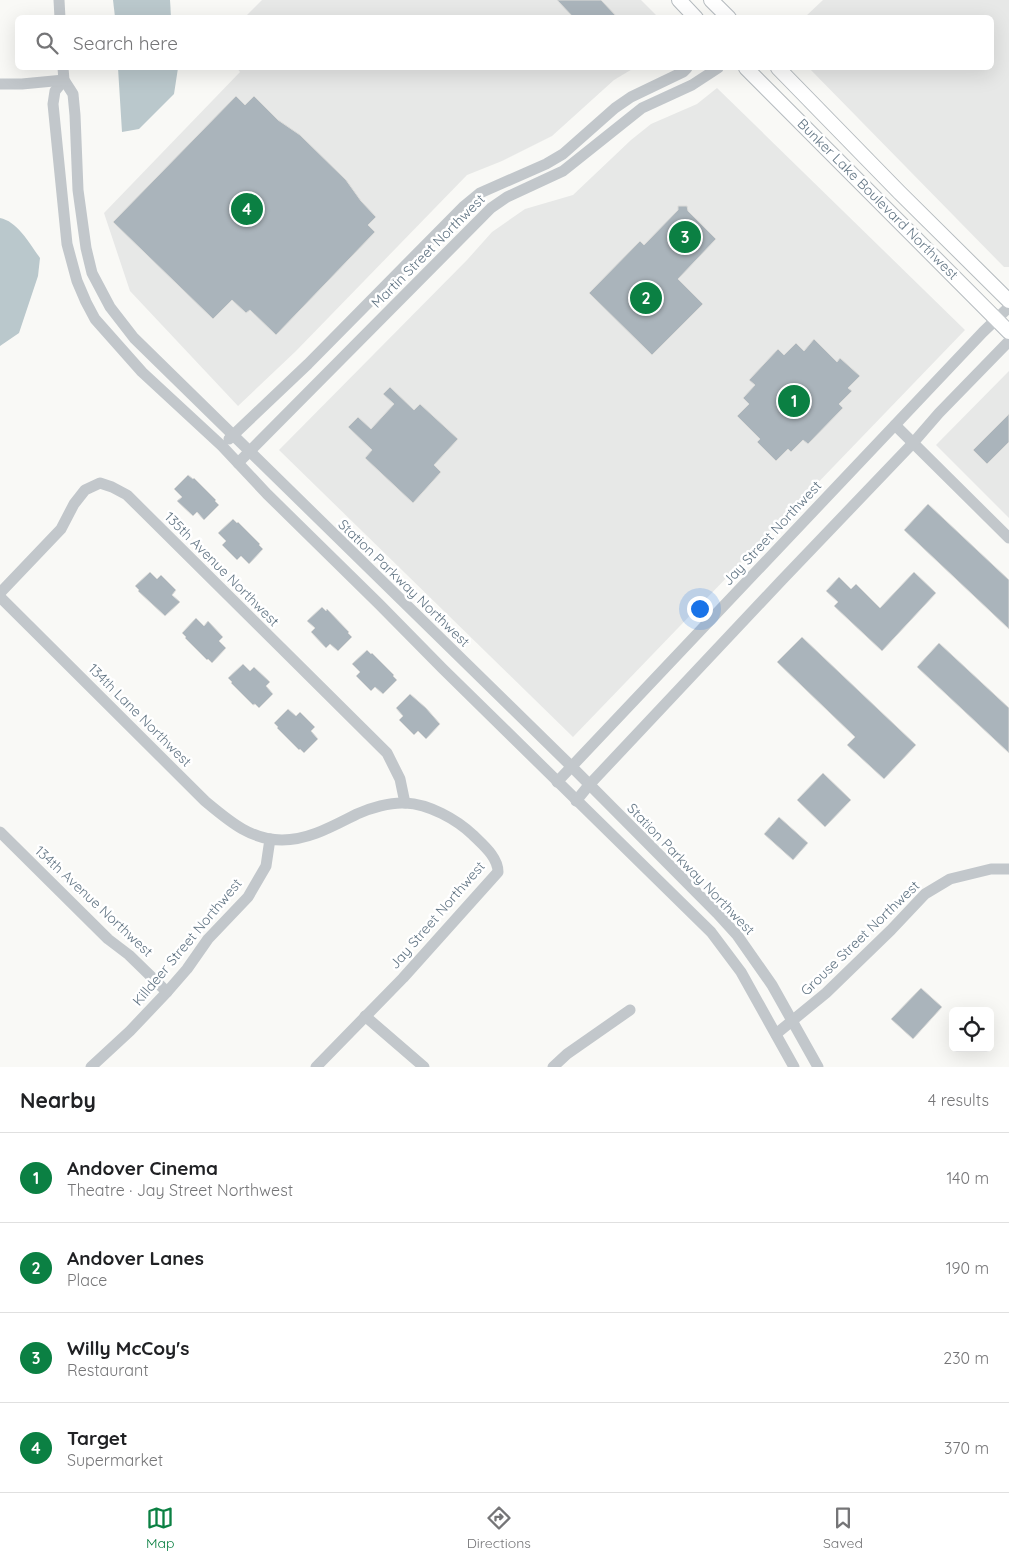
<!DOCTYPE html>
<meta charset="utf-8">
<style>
body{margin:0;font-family:Quicksand,sans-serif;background:#f2f2f2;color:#202124}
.controls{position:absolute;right:15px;bottom:15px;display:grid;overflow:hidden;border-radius:8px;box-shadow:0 5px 20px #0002}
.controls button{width:45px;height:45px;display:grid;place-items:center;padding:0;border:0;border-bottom:1px solid #e0e0e0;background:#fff;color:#202124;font:25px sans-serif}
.you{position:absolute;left:699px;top:608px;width:18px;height:18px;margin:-12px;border:4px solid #fff;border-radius:50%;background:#1a73e8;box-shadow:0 0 0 8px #1a73e833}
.badge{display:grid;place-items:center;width:32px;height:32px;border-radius:50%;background:#0b8043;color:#fff;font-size:16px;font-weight:700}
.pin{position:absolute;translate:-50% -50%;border:2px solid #fff;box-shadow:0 1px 5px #0006}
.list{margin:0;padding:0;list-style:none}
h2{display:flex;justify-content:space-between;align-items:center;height:65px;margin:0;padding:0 20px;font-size:21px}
h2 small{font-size:16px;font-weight:400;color:#757577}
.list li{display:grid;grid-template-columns:32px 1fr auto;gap:15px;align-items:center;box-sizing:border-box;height:90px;padding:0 20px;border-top:1px solid #e0e0e0}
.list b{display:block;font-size:19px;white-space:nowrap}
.list p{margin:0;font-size:16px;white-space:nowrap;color:#757577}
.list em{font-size:16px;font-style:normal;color:#757577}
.icon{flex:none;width:28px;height:28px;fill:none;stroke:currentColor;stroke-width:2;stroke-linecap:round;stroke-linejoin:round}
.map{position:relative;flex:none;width:1009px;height:1067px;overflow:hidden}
.search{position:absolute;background:#fff;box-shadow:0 5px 20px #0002;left:15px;right:15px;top:15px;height:55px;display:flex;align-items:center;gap:12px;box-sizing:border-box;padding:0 18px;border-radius:8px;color:#757577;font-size:19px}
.sheet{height:425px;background:#fff}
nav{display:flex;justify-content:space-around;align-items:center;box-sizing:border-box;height:70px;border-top:1px solid #e0e0e0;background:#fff;font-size:14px;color:#757577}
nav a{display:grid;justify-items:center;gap:2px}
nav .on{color:#0b8043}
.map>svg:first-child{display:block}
.built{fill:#e7e8e7}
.water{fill:#bac8cc}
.building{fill:#aab4bb;stroke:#dbdbd9}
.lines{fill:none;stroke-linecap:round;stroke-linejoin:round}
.major-casing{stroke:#b5bbbf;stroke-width:16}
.minor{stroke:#c2c7cb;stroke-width:11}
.major{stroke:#fff;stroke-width:14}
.labels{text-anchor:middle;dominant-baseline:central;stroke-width:5;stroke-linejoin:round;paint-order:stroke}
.street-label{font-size:14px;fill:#627584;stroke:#fff}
</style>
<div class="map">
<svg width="1009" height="1067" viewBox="0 0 1009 1067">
<rect width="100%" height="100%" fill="#f9f9f6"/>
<g class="built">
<polygon points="262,0 641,0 658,17 244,18"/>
<polygon points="823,0 1009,0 1009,267 1004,267 809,68 992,68 992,18 805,17"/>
<polygon points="237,68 634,68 614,80 552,136 502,161 467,175 296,351 238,406 130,291 104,213 240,72"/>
<polygon points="717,88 965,330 573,737 279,450 467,260 492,232 525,209 573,195 631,140 651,124 697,104"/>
<polygon points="1009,371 1009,518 936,445"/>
</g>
<g class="water">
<polygon points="113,0 170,0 171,17 115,17"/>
<polygon points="118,68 178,68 174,94 139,129 122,132"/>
<path d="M 0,218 C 17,221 30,244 40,258 L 38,276 L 19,333 L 0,346 Z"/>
</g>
<g class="building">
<polygon points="557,0 601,0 618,18 574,18"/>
<polygon points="236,96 245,105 254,96 278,120 300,135 346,180 361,201 376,217 368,225 375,232 276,335 250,310 246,313 232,300 213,319 113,222"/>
<polygon points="678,206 687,206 688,211 716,239 678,279 703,304 652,355 589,293 640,241 644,245 678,210"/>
<polygon points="814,339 837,362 840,358 860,376 848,388 852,391 839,404 843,408 808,444 803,440 791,452 788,449 776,461 757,442 760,439 737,416 749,404 743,398 755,385 749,380 778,349 784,355 796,343 804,351"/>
<polygon points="390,387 414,410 420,404 458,439 434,465 441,472 413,503 365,458 372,450 348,427 358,417 371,429 394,404 383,394"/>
<polygon points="1009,414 1009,442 987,464 973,450"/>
<polygon points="188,475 193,479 194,478 216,500 215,501 219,505 204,520 197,512 193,516 177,501 182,497 174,489"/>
<polygon points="928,504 1009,580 1009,629 904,530"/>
<polygon points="233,519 237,523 238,522 260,544 259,545 263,549 249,564 241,556 237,560 222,545 226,541 218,533"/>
<polygon points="150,572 157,579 161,575 176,590 172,595 180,602 165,616 138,591 139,590 135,586"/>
<polygon points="914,572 936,593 882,651 834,606 838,602 826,591 839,577 851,589 856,584 880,608"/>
<polygon points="322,607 326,611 327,609 349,632 348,633 352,637 338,651 330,644 326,648 311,632 315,628 307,621"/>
<polygon points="196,618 204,626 208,621 223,637 219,641 226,648 212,663 208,659 207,660 185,638 186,637 182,633"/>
<polygon points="802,637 916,745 884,779 847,745 855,737 777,662"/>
<polygon points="939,643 1009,708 1009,753 917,667"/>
<polygon points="367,650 371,654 372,653 394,675 393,676 397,680 383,694 375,687 371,691 356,676 360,672 352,664"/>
<polygon points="243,664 250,671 254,667 270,682 266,686 273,694 259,708 255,704 253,705 231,683 232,682 228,678"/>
<polygon points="410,694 426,708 440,724 426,739 418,731 414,735 399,720 403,716 396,708"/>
<polygon points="288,709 296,716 300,712 315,727 311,731 318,739 304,753 300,749 299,750 277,728 278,727 274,723"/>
<polygon points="823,773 851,800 825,827 797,800"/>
<polygon points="779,817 808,843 793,860 764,834"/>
<polygon points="921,988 942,1007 913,1039 891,1019"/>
</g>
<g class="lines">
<defs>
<g id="major">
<polyline points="679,0 696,18"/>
<polyline points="711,0 729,18"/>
<polyline points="746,68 1009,332"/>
<polyline points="778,68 899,192 1009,301"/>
</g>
</defs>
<use href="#major" class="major-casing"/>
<g class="minor">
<polyline points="59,0 60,18"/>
<polyline points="63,68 64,80 73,94 75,115 78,190 86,248 92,273 110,307 134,338 572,767 717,913 737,935 772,985 818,1067"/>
<polyline points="64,80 55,91 53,104 67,244 77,281 86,302 95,319 142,372 222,446 267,494 379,604 443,669 711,932 741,972 794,1067"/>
<polyline points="0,84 22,84 64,80"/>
<polyline points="895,425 1009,538"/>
<polyline points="229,439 308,364 463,207 480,193 546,164 563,154 615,108 631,97 683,72 687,68"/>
<polyline points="238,463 491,208 507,197 563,171 642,108 692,85 718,68"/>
<polyline points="0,593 61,529 74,504 85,490 100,483 112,487 127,495 387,753 400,779 405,803"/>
<path d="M 0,597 L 205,801 C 228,820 250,840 282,840 C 309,840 333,826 357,814 C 370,808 391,802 405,803 C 429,804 456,819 473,835 C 483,845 498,857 498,872 L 403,978 L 316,1067"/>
<polyline points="557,782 983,332 1009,307"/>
<polyline points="576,801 589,785 781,581 913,443 939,413 1009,341"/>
<polyline points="0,832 108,939 129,955 167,992"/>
<polyline points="365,1016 424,1067"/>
<polyline points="776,1034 826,993 891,930 925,894 950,879 991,869 1009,869"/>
<polyline points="91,1067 130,1031 167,992 187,969 208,939 248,897 266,866 270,839"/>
<polyline points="553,1067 567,1054 630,1010"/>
</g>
<use href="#major" class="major"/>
</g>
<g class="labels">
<g class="street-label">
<text transform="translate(878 199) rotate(45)">Bunker Lake Boulevard Northwest</text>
<text transform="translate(428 251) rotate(-45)">Martin Street Northwest</text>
<text transform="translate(772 533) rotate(-47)">Jay Street Northwest</text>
<text transform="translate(222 569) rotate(45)">135th Avenue Northwest</text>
<text transform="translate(404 583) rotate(44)">Station Parkway Northwest</text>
<text transform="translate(140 715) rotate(45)">134th Lane Northwest</text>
<text transform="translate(691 869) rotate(46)">Station Parkway Northwest</text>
<text transform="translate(94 901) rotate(43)">134th Avenue Northwest</text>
<text transform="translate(437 915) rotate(-49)">Jay Street Northwest</text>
<text transform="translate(860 938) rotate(-44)">Grouse Street Northwest</text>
<text transform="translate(187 942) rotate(-50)">Killdeer Street Northwest</text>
</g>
</g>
</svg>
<div class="controls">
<button><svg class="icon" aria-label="locate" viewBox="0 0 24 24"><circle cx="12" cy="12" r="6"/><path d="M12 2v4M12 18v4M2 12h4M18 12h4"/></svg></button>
</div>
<div class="you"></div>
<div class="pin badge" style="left:794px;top:401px">1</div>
<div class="pin badge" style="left:646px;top:298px">2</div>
<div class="pin badge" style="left:685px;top:237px">3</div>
<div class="pin badge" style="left:247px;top:209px">4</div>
<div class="search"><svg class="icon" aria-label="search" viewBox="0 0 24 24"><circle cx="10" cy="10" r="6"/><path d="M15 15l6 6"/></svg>Search here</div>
</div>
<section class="sheet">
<h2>Nearby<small>4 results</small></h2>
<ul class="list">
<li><span class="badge">1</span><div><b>Andover Cinema</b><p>Theatre · Jay Street Northwest</p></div><em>140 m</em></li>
<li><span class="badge">2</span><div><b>Andover Lanes</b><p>Place</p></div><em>190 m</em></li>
<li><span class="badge">3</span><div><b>Willy McCoy's</b><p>Restaurant</p></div><em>230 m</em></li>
<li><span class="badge">4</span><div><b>Target</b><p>Supermarket</p></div><em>370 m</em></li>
</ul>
</section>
<nav>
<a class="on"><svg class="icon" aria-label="map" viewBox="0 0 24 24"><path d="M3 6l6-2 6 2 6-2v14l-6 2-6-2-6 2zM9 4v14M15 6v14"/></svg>Map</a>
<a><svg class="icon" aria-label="directions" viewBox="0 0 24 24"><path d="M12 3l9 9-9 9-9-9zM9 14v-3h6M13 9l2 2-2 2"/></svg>Directions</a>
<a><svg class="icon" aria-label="saved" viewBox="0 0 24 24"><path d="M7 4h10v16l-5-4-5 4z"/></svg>Saved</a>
</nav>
